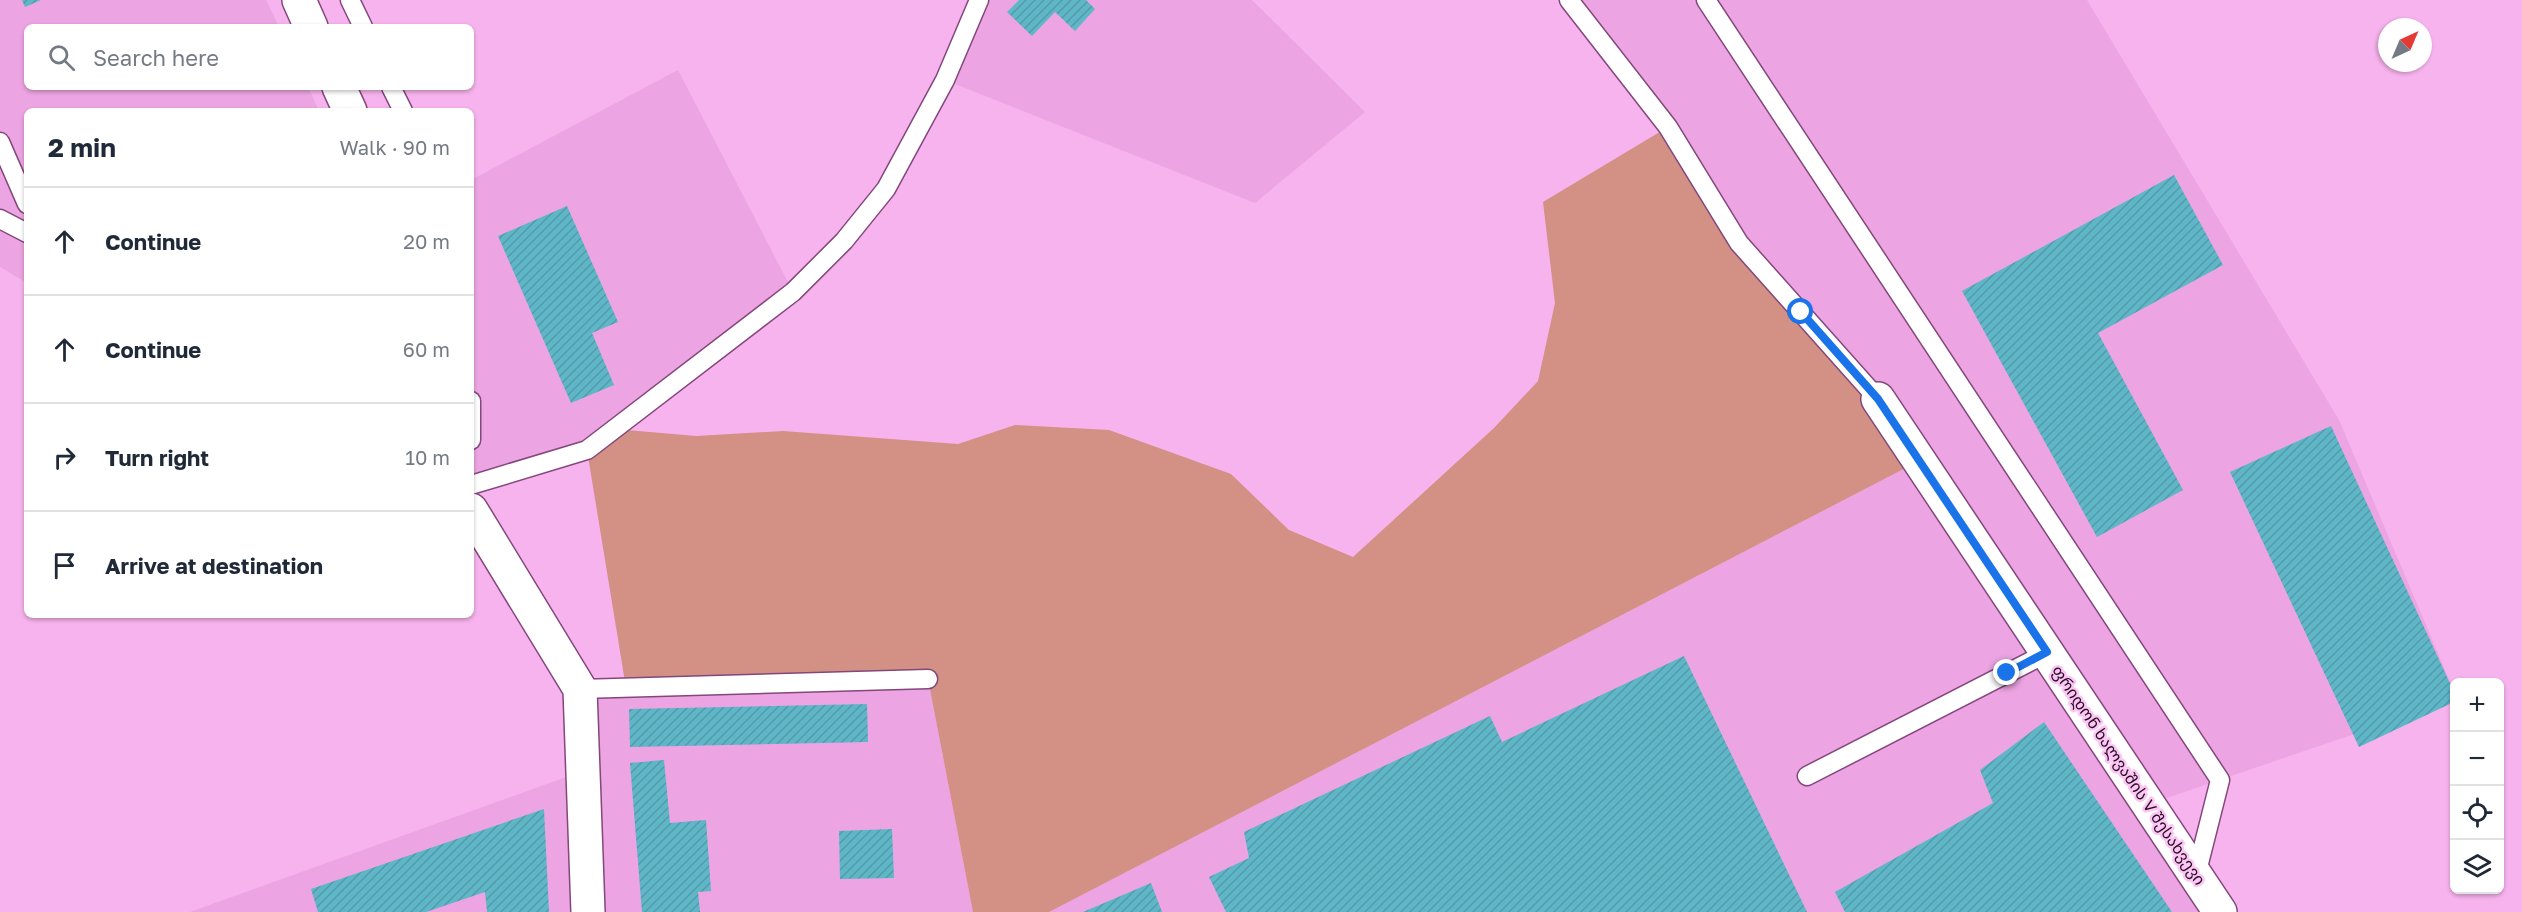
<!DOCTYPE html>
<meta charset="utf-8">
<style>
body{margin:0;font-family:"Golos Text","Noto Sans Georgian",sans-serif;background:#f2f2f3;color:#1f2937}
.controls{position:absolute;right:18px;bottom:18px;display:grid;overflow:hidden;border-radius:9px;box-shadow:0 2px 4px #0004}
.controls button{width:54px;height:54px;display:grid;place-items:center;padding:0;border:0;border-bottom:2px solid #e0e1e3;background:#fff;color:#1f2937;font:30px sans-serif}
.compass{position:absolute;left:2378px;top:18px;width:54px;height:54px;border-radius:50%;background:#fff;box-shadow:0 2px 4px #0004;rotate:44deg}
.stop{position:absolute;width:18px;height:18px;margin:-14px;border:4px solid #1a73e8;border-radius:50%;background:#fff}
.stop.end{background:#1a73e8;border-color:#fff;box-shadow:0 2px 6px #0008}
.list{margin:0;padding:0;list-style:none}
h2{display:flex;justify-content:space-between;align-items:center;height:78px;margin:0;padding:0 24px;font-size:26px}
h2 small{font-size:20px;font-weight:400;color:#747a83}
.list li{display:grid;grid-template-columns:39px 1fr auto;gap:18px;align-items:center;box-sizing:border-box;height:108px;padding:0 24px;border-top:2px solid #e0e1e3}
.list b{display:block;font-size:22px;white-space:nowrap}
.list em{font-size:20px;font-style:normal;color:#747a83}
.icon{flex:none;width:33px;height:33px;fill:none;stroke:currentColor;stroke-width:2;stroke-linecap:round;stroke-linejoin:round}
.map{position:relative;flex:none;width:2522px;height:912px;overflow:hidden}
.search{position:absolute;background:#fff;box-shadow:0 2px 4px #0004;left:24px;top:24px;width:450px;height:66px;display:flex;align-items:center;gap:15px;box-sizing:border-box;padding:0 21px;border-radius:9px;color:#747a83;font-size:22px}
.panel{position:absolute;background:#fff;box-shadow:0 2px 4px #0004;left:24px;top:108px;width:450px;height:510px;border-radius:9px}
.map>svg:first-child{display:block}
.built{fill:#eca4e2}
.grass{fill:#d29184}
.building{fill:url(#building-hatch)}
.lines{fill:none;stroke-linecap:round;stroke-linejoin:round}
.service-casing{stroke:#83477c;stroke-width:21}
.minor-casing{stroke:#83477c;stroke-width:36}
.service{stroke:#fff;stroke-width:18}
.minor{stroke:#fff;stroke-width:33}
.route{stroke:#1a73e8;stroke-width:8}
.labels{text-anchor:middle;dominant-baseline:central;stroke-width:5;stroke-linejoin:round;paint-order:stroke}
.street-label{font-size:16px;fill:#260e24;stroke:#fcc5f4}
</style>
<div class="map">
<svg width="2522" height="912" viewBox="0 0 2522 912">
<defs>
<pattern id="building-hatch" width="6" height="6" patternUnits="userSpaceOnUse" patternTransform="scale(1.5)"><rect width="6" height="6" fill="#5eb6c7"/><path d="M-1 1l2-2M0 6l6-6M5 7l2-2" fill="none" stroke="#529bab"/></pattern>
</defs>
<rect width="100%" height="100%" fill="#f7b3ed"/>
<g class="built">
<polygon points="0,0 266,0 279,27 27,27 27,87 308,87 319,111 27,111 27,283 0,267"/>
<polygon points="979,0 1252,0 1365,112 1255,203 945,80"/>
<polygon points="1569,0 2087,0 2339,420 2454,691 2454,700 2149,804 2220,912 1049,912 1919,461 1739,243"/>
<polygon points="678,70 793,292 615,429 471,485 471,180"/>
<polygon points="928,679 973,912 190,912 583,771 580,689"/>
</g>
<polygon class="grass" points="1668,127 1739,243 1919,461 1049,912 973,912 928,679 626,688 587,450 615,429 696,436 783,431 958,444 1015,425 1109,430 1231,474 1289,530 1353,557 1494,428 1538,381 1555,303 1543,202"/>
<g class="building">
<polygon points="22,0 41,0 25,7"/>
<polygon points="1019,0 1086,0 1095,9 1075,31 1055,12 1032,36 1007,12"/>
<polygon points="2174,175 2223,265 2098,333 2183,490 2097,537 1962,291"/>
<polygon points="567,206 618,322 592,333 614,385 571,403 498,236"/>
<polygon points="2331,426 2454,692 2454,702 2359,747 2230,472"/>
<polygon points="1684,656 1807,912 1226,912 1209,877 1249,858 1244,832 1490,716 1502,742"/>
<polygon points="867,704 868,742 630,747 629,709"/>
<polygon points="2044,722 2172,912 1845,912 1835,892 1993,803 1980,770"/>
<polygon points="664,760 670,823 706,820 711,891 698,892 700,912 642,912 630,763"/>
<polygon points="544,809 549,912 487,912 485,892 426,912 318,912 311,889"/>
<polygon points="892,829 894,878 840,879 839,831"/>
<polygon points="1151,883 1162,912 1083,912"/>
</g>
<g class="lines">
<defs>
<g id="service">
<polyline points="350,0 363,27"/>
<polyline points="1569,0 1668,127 1739,243 1878,399"/>
<polyline points="1706,0 2220,780 2196,875"/>
<polyline points="391,87 403,111"/>
<polyline points="0,142 27,204"/>
<polyline points="0,219 27,233"/>
<polyline points="471,401 471,440"/>
<polyline points="471,485 587,450 793,292 844,241 886,189 945,80 979,0"/>
<polyline points="580,689 928,679"/>
<polyline points="1807,776 2047,653"/>
</g>
<g id="minor">
<polyline points="299,0 311,27"/>
<polyline points="339,87 350,111"/>
<polyline points="1878,399 2220,912"/>
<polyline points="471,510 580,689 588,912"/>
</g>
</defs>
<use href="#service" class="service-casing"/>
<use href="#minor" class="minor-casing"/>
<use href="#service" class="service"/>
<use href="#minor" class="minor"/>
</g>
<g class="lines">
<polyline class="route" points="1801,312 1878,399 2047,652 2007,673"/>
</g>
<g class="labels">
<g class="street-label">
<text transform="translate(2129 775) rotate(56)">ფრიდონ ხალვაშის V შესახვევი</text>
</g>
</g>
</svg>
<div class="controls">
<button>+</button>
<button>−</button>
<button><svg class="icon" aria-label="locate" viewBox="0 0 24 24"><circle cx="12" cy="12" r="6"/><path d="M12 2v4M12 18v4M2 12h4M18 12h4"/></svg></button>
<button><svg class="icon" aria-label="layers" viewBox="0 0 24 24"><path d="M12 4l9 5-9 5-9-5zM3 14l9 5 9-5"/></svg></button>
</div>
<svg class="compass" viewBox="-18 -18 36 36"><path d="M0-13l5 13h-10z" fill="#e53935"/><path d="M0 13l5-13h-10z" fill="#747a83"/></svg>
<div class="stop" style="left:1801px;top:312px"></div>
<div class="stop end" style="left:2007px;top:673px"></div>
<div class="search"><svg class="icon" aria-label="search" viewBox="0 0 24 24"><circle cx="10" cy="10" r="6"/><path d="M15 15l6 6"/></svg>Search here</div>
<section class="panel">
<h2>2 min<small>Walk · 90 m</small></h2>
<ul class="list">
<li><svg class="icon" aria-label="ahead" viewBox="0 0 24 24"><path d="M12 20V5M6 11l6-6 6 6"/></svg><div><b>Continue</b></div><em>20 m</em></li>
<li><svg class="icon" aria-label="ahead" viewBox="0 0 24 24"><path d="M12 20V5M6 11l6-6 6 6"/></svg><div><b>Continue</b></div><em>60 m</em></li>
<li><svg class="icon" aria-label="right" viewBox="0 0 24 24"><path d="M7 20v-9h11M14 6l5 5-5 5"/></svg><div><b>Turn right</b></div><em>10 m</em></li>
<li><svg class="icon" aria-label="arrive" viewBox="0 0 24 24"><path d="M6 21V4h12l-3 4 3 4H6"/></svg><div><b>Arrive at destination</b></div></li>
</ul>
</section>
</div>
